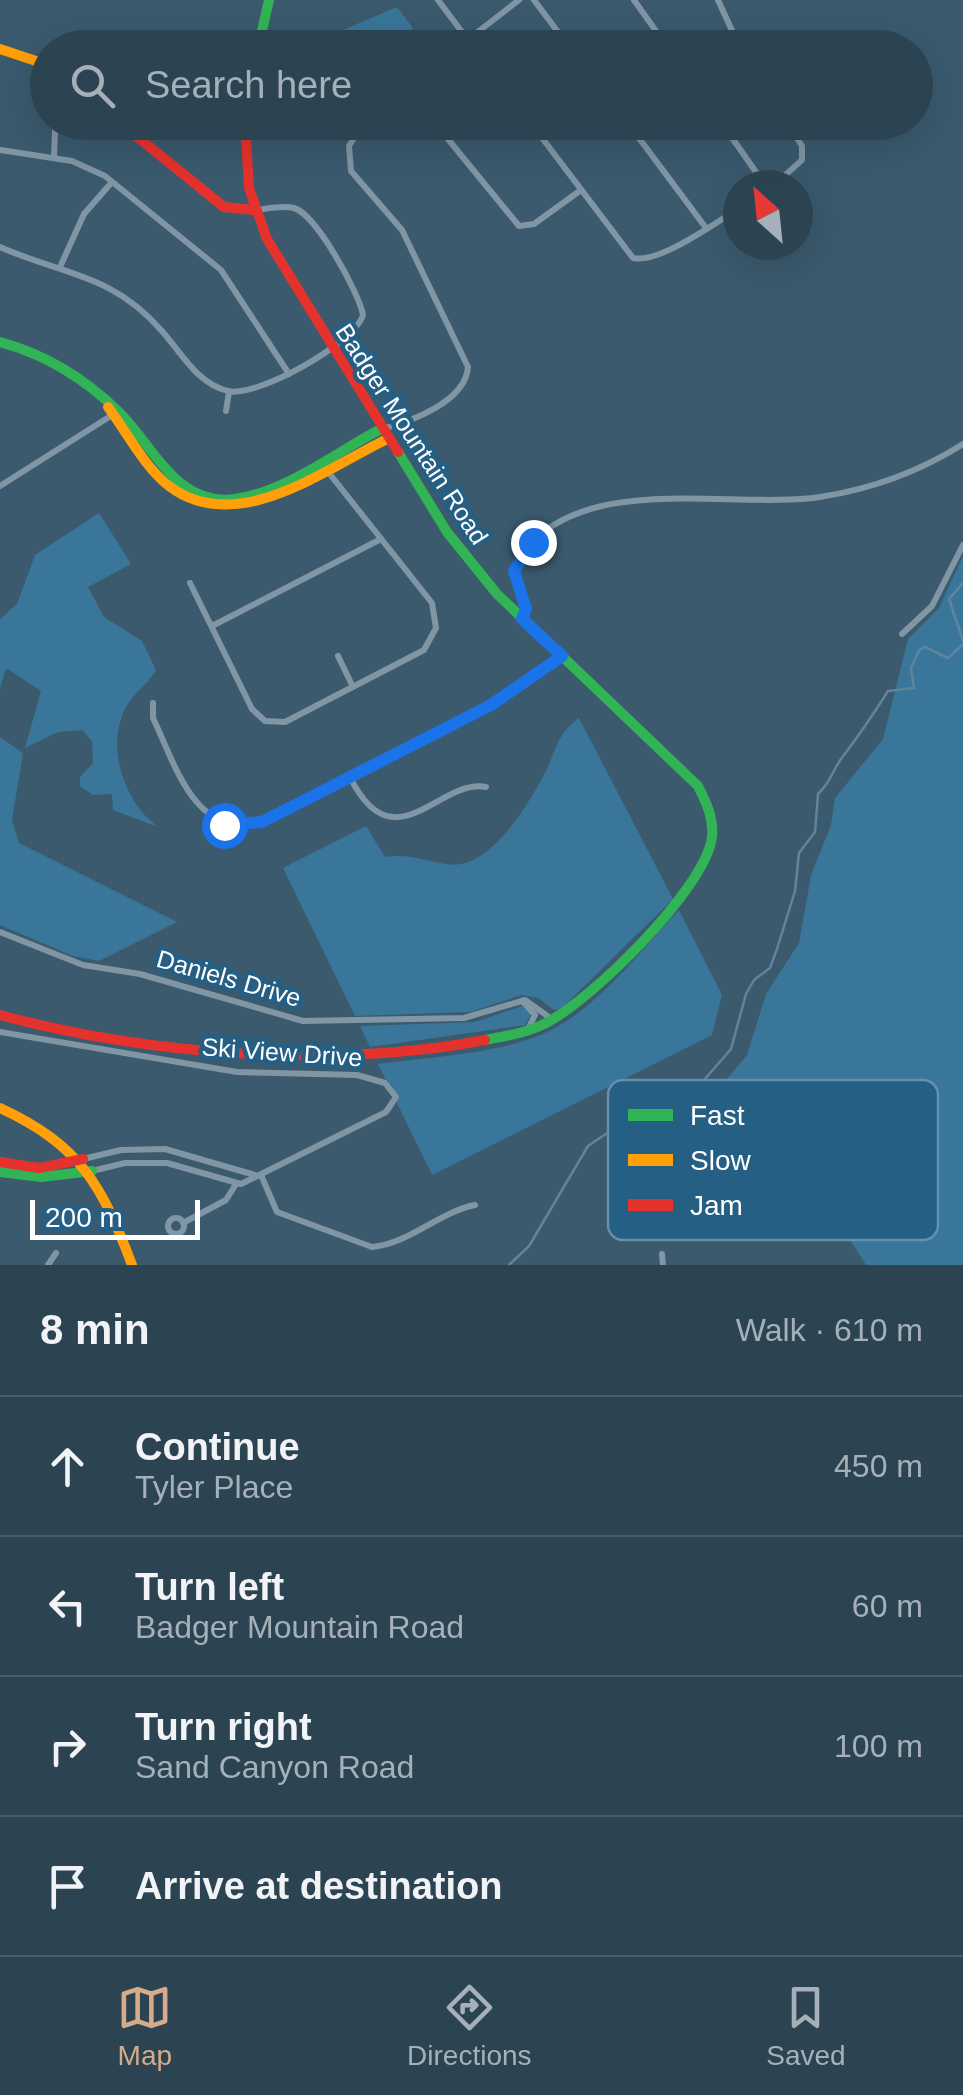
<!DOCTYPE html>
<meta charset="utf-8">
<style>
body{margin:0;font-family:Arial,sans-serif;background:#344b59;color:#f1f3f6}
.compass{position:absolute;left:723px;top:170px;width:90px;height:90px;border-radius:50%;background:#2c4452;box-shadow:0 10px 40px #0002;rotate:333deg}
.scale{position:absolute;left:30px;bottom:25px;width:170px;box-sizing:border-box;padding-left:10px;border:5px solid #fff;border-top:0;font-size:28px;line-height:35px;white-space:nowrap;color:#fff;-webkit-text-stroke:8px #255f84;paint-order:stroke}
.stop{position:absolute;width:30px;height:30px;margin:-22px;border:8px solid #1a73e8;border-radius:50%;background:#fff}
.stop.end{background:#1a73e8;border-color:#fff;box-shadow:0 2px 10px #0008}
.list{margin:0;padding:0;list-style:none}
h2{display:flex;justify-content:space-between;align-items:center;height:130px;margin:0;padding:0 40px;font-size:42px}
h2 small{font-size:32px;font-weight:400;color:#a6b0b8}
.list li{display:grid;grid-template-columns:65px 1fr auto;gap:30px;align-items:center;box-sizing:border-box;height:140px;padding:0 40px;border-top:2px solid #485c69}
.list b{display:block;font-size:38px;white-space:nowrap}
.list p{margin:0;font-size:32px;white-space:nowrap;color:#a6b0b8}
.list em{font-size:32px;font-style:normal;color:#a6b0b8}
.icon{flex:none;width:55px;height:55px;fill:none;stroke:currentColor;stroke-width:2;stroke-linecap:round;stroke-linejoin:round}
.map{position:relative;flex:none;width:963px;height:1265px;overflow:hidden}
.search{position:absolute;background:#2c4452;box-shadow:0 10px 40px #0002;left:30px;right:30px;top:30px;height:110px;display:flex;align-items:center;gap:25px;box-sizing:border-box;padding:0 35px;border-radius:55px;color:#a6b0b8;font-size:38px}
.sheet{height:690px;background:#2c4452}
nav{display:flex;justify-content:space-around;align-items:center;box-sizing:border-box;height:140px;border-top:2px solid #485c69;background:#2c4452;font-size:28px;color:#a6b0b8}
nav a{display:grid;justify-items:center;gap:5px}
nav .on{color:#d6ab8b}
.map>svg:first-child{display:block}
.green{fill:#397699}
.lines{fill:none;stroke-linecap:round;stroke-linejoin:round}
.stream{stroke:#5e859d;stroke-width:2.5}
.street{stroke:#8196a4;stroke-width:6}
.fast{stroke:#30b455;stroke-width:10}
.slow{stroke:#ff9f0a;stroke-width:10}
.jam{stroke:#e5322d;stroke-width:10}
.route{stroke:#1a73e8;stroke-width:12}
.labels{text-anchor:middle;dominant-baseline:central;stroke-width:9;stroke-linejoin:round;paint-order:stroke}
.street-label{font-size:25px;fill:#fff;stroke:#255f84}
.key{fill:#255f84;stroke:#668fa9;stroke-width:2.5}
.key-label{font-size:28px;fill:#fff}
</style>
<div class="map">
<svg width="963" height="1265" viewBox="0 0 963 1265">
<rect width="100%" height="100%" fill="#3b5a6e"/>
<g class="green">
<polygon points="397,7 413,28 391,47 303,47"/>
<path d="M 99,513 L 131,564 L 88,587 L 104,617 L 142,641 L 156,670 C 148,684 134,693 126,707 C 105,746 124,802 158,827 L 113,810 L 112,794 L 93,795 L 80,786 L 80,777 L 93,763 L 92,741 L 82,730 L 58,732 L 25,748 L 41,691 L 6,668 L 0,689 L 0,619 L 17,604 L 35,555 Z"/>
<polygon points="963,556 963,1265 866,1265 789,1143 741,1191 661,1158 747,1055 766,994 799,943 811,875 831,825 835,798 883,739 908,639 939,608"/>
<path d="M 579,718 L 673,899 L 562,1008 L 554,1010 L 538,998 L 522,995 L 470,1012 L 355,1016 L 283,868 L 366,826 L 385,857 C 415,852 441,868 461,864 C 498,857 530,801 547,769 C 557,747 558,733 579,718 Z"/>
<polygon points="0,737 23,753 12,820 19,843 177,922 99,961 73,956 0,925"/>
<path d="M 679,910 L 722,995 L 712,1035 L 432,1175 L 378,1064 C 430,1057 512,1053 557,1027 C 604,1000 642,949 679,910 Z"/>
<polygon points="522,1006 531,1014 525,1025 370,1047 360,1026 475,1022"/>
</g>
<g class="lines">
<g class="stream">
<polyline points="963,583 949,599 963,641"/>
<path d="M 509,1265 L 529,1246 L 588,1146 L 619,1125 L 640,1131 L 665,1125 L 731,1049 L 746,994 L 754,980 L 770,968 L 777,949 L 795,891 L 799,853 L 815,832 L 818,794 C 830,783 832,772 841,759 C 857,738 873,715 888,691 L 914,688 L 911,668 L 919,650 L 925,647 L 948,658 L 963,644"/>
</g>
<g class="street">
<polyline points="438,0 474,48"/>
<polyline points="534,0 570,48"/>
<polyline points="634,0 668,48"/>
<polyline points="718,0 740,48"/>
<polyline points="457,48 519,0"/>
<path d="M 364,122 L 349,146 L 351,171 L 402,230 L 468,367 C 466,401 411,422 381,429"/>
<polyline points="434,122 519,226 534,224 581,190"/>
<path d="M 530,122 L 633,258 C 659,264 715,223 738,209"/>
<polyline points="627,122 706,228"/>
<polyline points="721,122 765,185"/>
<polyline points="0,150 72,161 105,176 221,270 289,374"/>
<polyline points="54,158 55,130"/>
<polyline points="774,185 802,160 802,146 787,122"/>
<path d="M 0,247 C 63,275 111,273 161,330 C 181,352 197,384 228,391 C 257,398 355,343 363,315 C 359,293 316,214 294,208 C 282,205 267,209 254,210"/>
<polyline points="60,267 84,214 112,182"/>
<polyline points="226,411 229,392"/>
<polyline points="0,486 117,412"/>
<polyline points="190,583 252,709 265,721 285,722 424,650 436,628 432,603 325,468"/>
<path d="M 523,618 C 534,597 501,583 522,555 C 581,470 732,510 820,497 C 872,489 919,472 963,444"/>
<polyline points="212,626 381,539"/>
<polyline points="902,634 932,606 963,545"/>
<polyline points="338,656 353,687"/>
<path d="M 153,703 L 153,718 C 176,766 195,840 262,822 L 491,705 L 561,656"/>
<path d="M 350,777 C 394,866 439,778 486,787"/>
<polyline points="0,932 83,965 140,974 303,1021 464,1018 525,1000 553,1020"/>
<polyline points="523,1002 535,1015 529,1027"/>
<polyline points="0,1032 237,1072 357,1075 385,1083 396,1097 386,1112 241,1184 167,1163 125,1163 92,1171"/>
<polyline points="83,1159 121,1150 165,1149 255,1175"/>
<path d="M 261,1175 L 277,1212 L 372,1247 C 409,1244 439,1212 475,1205"/>
<circle cx="176" cy="1226" r="8"/>
<polyline points="183,1223 226,1200 236,1184"/>
<polyline points="662,1254 663,1265"/>
<polyline points="48,1265 56,1253"/>
</g>
<g class="fast">
<polyline points="258,48 269,0"/>
<path d="M 0,342 C 45,354 85,379 118,411 C 154,446 176,507 235,499 C 286,492 336,452 381,429"/>
<path d="M 398,452 L 447,532 L 497,594 L 698,786 C 706,802 714,818 712,837 C 706,888 590,1002 544,1024 C 526,1033 505,1036 485,1040"/>
<polyline points="0,1172 41,1177 92,1171"/>
</g>
<g class="slow">
<polyline points="0,49 48,65"/>
<path d="M 108,407 C 126,431 145,468 169,486 C 236,537 324,470 387,439"/>
<path d="M 0,1108 C 80,1145 102,1185 132,1265"/>
</g>
<g class="jam">
<polyline points="119,122 224,207 254,210"/>
<polyline points="245,122 249,188 267,239 398,452"/>
<path d="M 0,1015 C 149,1055 333,1069 485,1040"/>
<polyline points="0,1162 39,1168 83,1159"/>
</g>
</g>
<g class="lines">
<polyline class="route" points="224,825 262,822 491,705 562,656 522,619 526,609 514,571 533,542"/>
</g>
<g class="labels">
<g class="street-label">
<text transform="translate(412 434) rotate(57)">Badger Mountain Road</text>
<text transform="translate(229 978) rotate(16)">Daniels Drive</text>
<text transform="translate(282 1052) rotate(4)">Ski View Drive</text>
</g>
</g>
<rect x="608" y="1080" width="330" height="160" rx="15" class="key"/>
<rect x="628" y="1109" width="45" height="12" fill="#30b455"/>
<rect x="628" y="1154" width="45" height="12" fill="#ff9f0a"/>
<rect x="628" y="1199" width="45" height="12" fill="#e5322d"/>
<g class="key-label">
<text x="690" y="1125">Fast</text>
<text x="690" y="1170">Slow</text>
<text x="690" y="1215">Jam</text>
</g>
</svg>
<svg class="compass" viewBox="-18 -18 36 36"><path d="M0-13l5 13h-10z" fill="#e53935"/><path d="M0 13l5-13h-10z" fill="#a6b0b8"/></svg>
<div class="scale">200 m</div>
<div class="stop" style="left:224px;top:825px"></div>
<div class="stop end" style="left:533px;top:542px"></div>
<div class="search"><svg class="icon" aria-label="search" viewBox="0 0 24 24"><circle cx="10" cy="10" r="6"/><path d="M15 15l6 6"/></svg>Search here</div>
</div>
<section class="sheet">
<h2>8 min<small>Walk · 610 m</small></h2>
<ul class="list">
<li><svg class="icon" aria-label="ahead" viewBox="0 0 24 24"><path d="M12 20V5M6 11l6-6 6 6"/></svg><div><b>Continue</b><p>Tyler Place</p></div><em>450 m</em></li>
<li><svg class="icon" aria-label="left" viewBox="0 0 24 24"><path d="M17 20v-9H6M10 6l-5 5 5 5"/></svg><div><b>Turn left</b><p>Badger Mountain Road</p></div><em>60 m</em></li>
<li><svg class="icon" aria-label="right" viewBox="0 0 24 24"><path d="M7 20v-9h11M14 6l5 5-5 5"/></svg><div><b>Turn right</b><p>Sand Canyon Road</p></div><em>100 m</em></li>
<li><svg class="icon" aria-label="arrive" viewBox="0 0 24 24"><path d="M6 21V4h12l-3 4 3 4H6"/></svg><div><b>Arrive at destination</b></div></li>
</ul>
</section>
<nav>
<a class="on"><svg class="icon" aria-label="map" viewBox="0 0 24 24"><path d="M3 6l6-2 6 2 6-2v14l-6 2-6-2-6 2zM9 4v14M15 6v14"/></svg>Map</a>
<a><svg class="icon" aria-label="directions" viewBox="0 0 24 24"><path d="M12 3l9 9-9 9-9-9zM9 14v-3h6M13 9l2 2-2 2"/></svg>Directions</a>
<a><svg class="icon" aria-label="saved" viewBox="0 0 24 24"><path d="M7 4h10v16l-5-4-5 4z"/></svg>Saved</a>
</nav>
